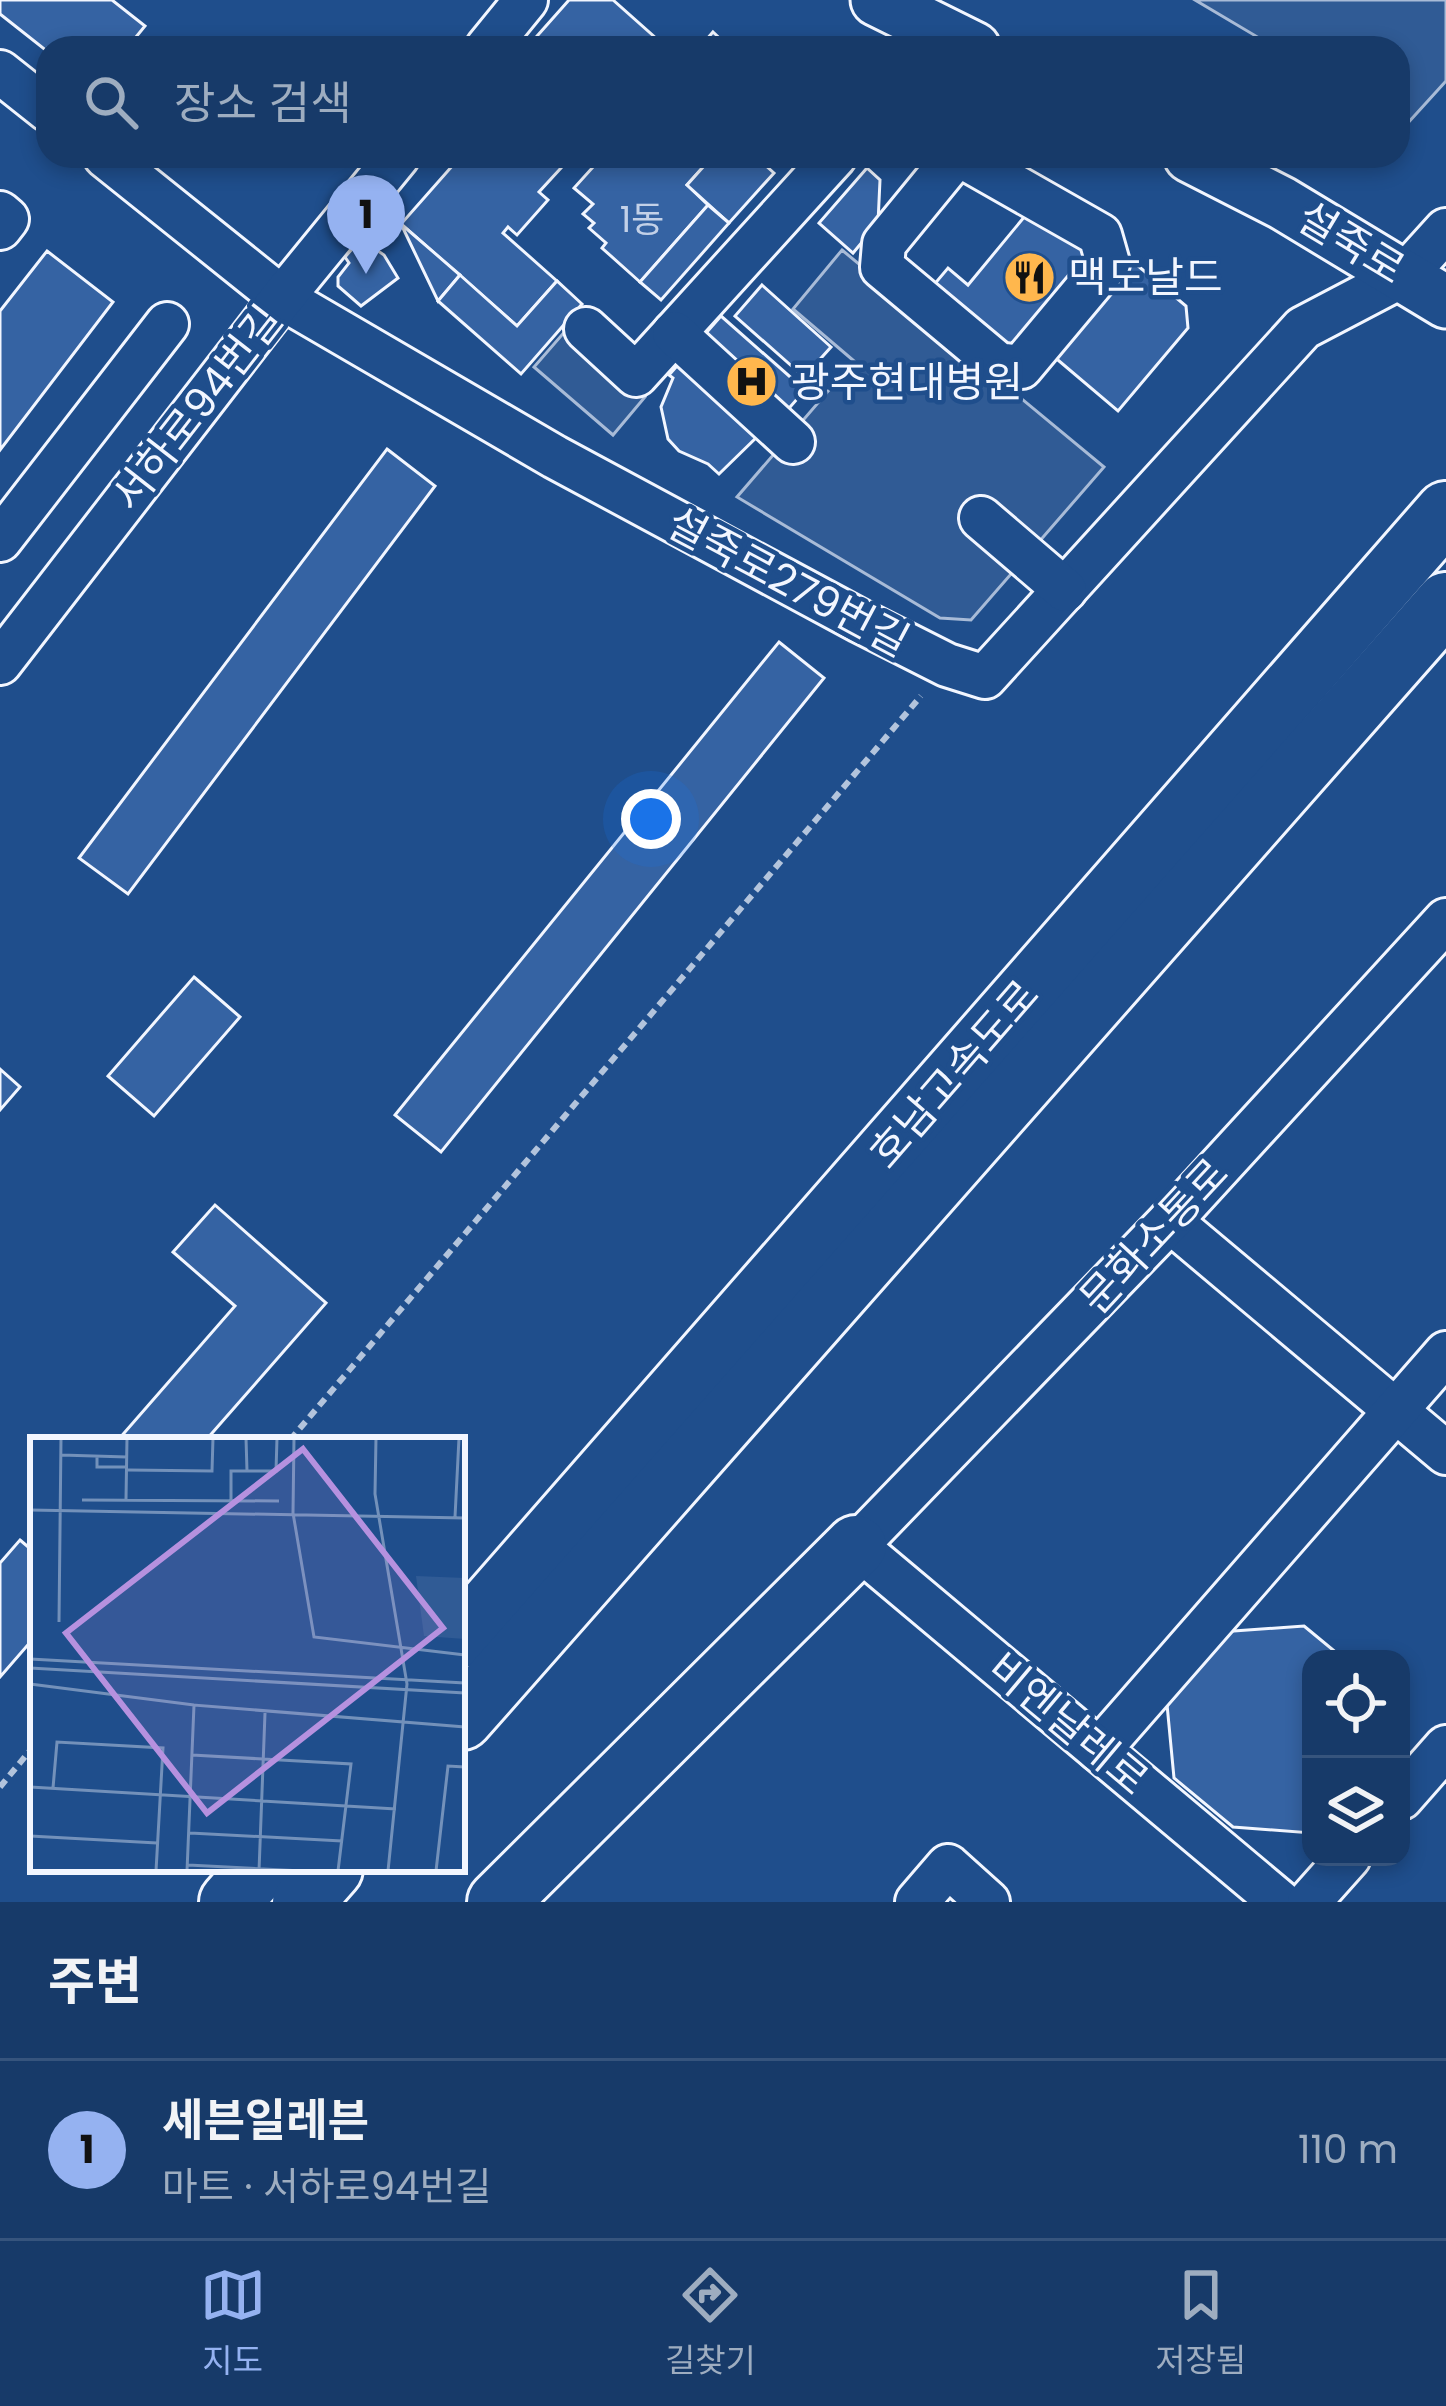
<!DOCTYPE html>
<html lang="ko">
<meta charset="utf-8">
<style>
body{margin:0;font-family:Poppins,"Noto Sans KR",sans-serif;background:#20416f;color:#f1f3f6}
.controls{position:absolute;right:36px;bottom:36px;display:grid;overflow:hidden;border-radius:24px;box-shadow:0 6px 18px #0003}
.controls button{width:108px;height:108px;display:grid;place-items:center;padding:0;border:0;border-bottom:3px solid #36547d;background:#173a69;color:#f1f3f6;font:60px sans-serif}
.you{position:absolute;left:651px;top:819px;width:42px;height:42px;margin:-30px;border:9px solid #fff;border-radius:50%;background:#1a73e8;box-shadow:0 0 0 18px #1a73e833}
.badge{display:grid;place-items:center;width:78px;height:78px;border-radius:50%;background:#95b2f1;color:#111;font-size:39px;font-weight:700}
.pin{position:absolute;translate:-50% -99px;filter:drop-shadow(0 3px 6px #0008)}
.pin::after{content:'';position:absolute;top:63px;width:42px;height:36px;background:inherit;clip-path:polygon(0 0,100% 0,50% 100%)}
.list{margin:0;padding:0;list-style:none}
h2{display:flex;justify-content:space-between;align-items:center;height:156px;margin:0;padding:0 48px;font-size:51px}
h2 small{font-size:39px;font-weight:400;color:#9eadc0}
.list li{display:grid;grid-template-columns:78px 1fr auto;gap:36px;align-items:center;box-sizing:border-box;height:180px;padding:0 48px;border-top:3px solid #36547d}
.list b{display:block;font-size:45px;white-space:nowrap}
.list p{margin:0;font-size:39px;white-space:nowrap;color:#9eadc0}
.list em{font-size:39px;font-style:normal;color:#9eadc0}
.icon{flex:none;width:66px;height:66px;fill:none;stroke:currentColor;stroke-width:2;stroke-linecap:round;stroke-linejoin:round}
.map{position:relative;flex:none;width:1446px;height:1902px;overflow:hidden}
.search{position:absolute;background:#173a69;box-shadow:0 6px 18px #0003;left:36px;right:36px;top:36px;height:132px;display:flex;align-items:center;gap:30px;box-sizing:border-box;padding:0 42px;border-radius:36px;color:#9eadc0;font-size:45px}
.sheet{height:336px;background:#173a69}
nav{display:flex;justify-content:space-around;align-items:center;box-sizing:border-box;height:168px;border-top:3px solid #36547d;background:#173a69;font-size:33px;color:#9eadc0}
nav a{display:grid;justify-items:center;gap:6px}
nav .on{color:#95b2f1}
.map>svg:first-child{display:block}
.built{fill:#305b95;stroke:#a8bbd7;stroke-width:3}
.building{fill:#3563a3;stroke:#f2f6ff;stroke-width:3}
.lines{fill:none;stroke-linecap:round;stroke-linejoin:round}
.minor-casing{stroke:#f2f6ff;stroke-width:48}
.major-casing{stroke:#f2f6ff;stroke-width:57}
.highway-casing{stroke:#f2f6ff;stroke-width:66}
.path{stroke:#b3c4dc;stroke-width:6;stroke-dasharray:9 6;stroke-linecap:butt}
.minor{stroke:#1f4e8c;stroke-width:42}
.major{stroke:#1f4e8c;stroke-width:51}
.highway{stroke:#1f4e8c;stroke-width:60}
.labels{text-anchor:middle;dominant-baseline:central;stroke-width:9;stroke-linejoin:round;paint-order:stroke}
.number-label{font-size:36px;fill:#c3d1e8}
.street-label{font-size:42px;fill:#f2f6ff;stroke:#1f4e8c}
.poi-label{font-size:42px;fill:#f2f6ff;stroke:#1f4e8c;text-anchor:start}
.inset-road{fill:none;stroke:#7391ba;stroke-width:3}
.view{fill:#b691df;fill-opacity:0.15;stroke:#b691df;stroke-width:6}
.inset-edge{fill:none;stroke:#f2f6ff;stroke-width:6}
</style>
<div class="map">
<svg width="1446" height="1902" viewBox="0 0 1446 1902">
<rect width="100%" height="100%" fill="#1f4e8c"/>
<g class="built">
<polygon points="1195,0 1446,0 1446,81 1406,125 1398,120 1398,48 1276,48"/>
<polygon points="842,250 1104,467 971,620 940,618 737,497 854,361 793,309"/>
<polygon points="567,329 645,397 613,435 534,367"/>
</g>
<g class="building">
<polygon points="0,0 112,0 145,26 127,48 48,48 48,52 0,14"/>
<polygon points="569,0 613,0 667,48 534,48 530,44"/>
<polygon points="713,32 730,48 699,48"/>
<polygon points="461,156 572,156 539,192 548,200 517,235 508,227 503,233 557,281 517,326 401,224"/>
<polygon points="603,156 713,156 687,185 708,205 640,282 602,248 606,243 589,228 594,223 583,214 593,204 574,188"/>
<polygon points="713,156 755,156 774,173 729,223 687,185"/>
<polygon points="867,168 880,180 878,223 853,253 819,223"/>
<polygon points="708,205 729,223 661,300 640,282"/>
<polygon points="1030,210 1092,249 1007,359 927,293 948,268 968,285"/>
<polygon points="401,224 460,275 438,301"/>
<polygon points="361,239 384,255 398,278 361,306 338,286 338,277 349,263 345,257"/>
<polygon points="47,251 113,302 0,450 0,311"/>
<polygon points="1131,260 1186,306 1188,328 1118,411 1052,355"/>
<polygon points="460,275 517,326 557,281 582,304 521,374 438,301"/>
<polygon points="762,285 831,347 804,377 735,316"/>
<polygon points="721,316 805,390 763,438 759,435 719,474 708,464 679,451 668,439 661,407 673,378 669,375"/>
<polygon points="387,449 435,486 128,894 79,858"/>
<polygon points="779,642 824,678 441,1152 395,1115"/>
<polygon points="194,977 240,1017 154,1116 108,1076"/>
<polygon points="0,1069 20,1087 0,1110"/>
<polygon points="215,1205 326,1303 206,1440 118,1440 235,1306 173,1252"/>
<polygon points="20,1540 33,1551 33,1639 0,1677 0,1563"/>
<polygon points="1304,1626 1344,1659 1311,1659 1311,1833 1233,1827 1174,1778 1166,1694 1220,1632"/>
</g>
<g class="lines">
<defs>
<g id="minor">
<polyline points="487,48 526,0"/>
<polyline points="0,72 48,110"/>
<polyline points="105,156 282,298 555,457 860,621 947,665 985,677 1303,328 1406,274 1446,230"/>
<polyline points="956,156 884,244 882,267 998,364 1021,367 1108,263 1100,235 961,156"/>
<polyline points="0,213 7,219 0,228"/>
<polyline points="586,329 636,375 835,156"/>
<polyline points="674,333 793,442"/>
<polyline points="981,518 1065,590"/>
<polyline points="0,540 167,324"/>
<polyline points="0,663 282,298 398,156"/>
<polyline points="1170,1221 1446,1453"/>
<polyline points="1099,1750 1446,1353"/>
<polyline points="1401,1798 1446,1747"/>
<polyline points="917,1902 948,1866 988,1902"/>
<polyline points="1280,1902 856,1546 1170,1221 1446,920"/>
<polyline points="1309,1902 1349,1857"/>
</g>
<g id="major">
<polyline points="877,0 974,48"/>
<polyline points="1190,156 1282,203 1446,302"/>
</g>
<g id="highway">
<polyline points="462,1637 1446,512"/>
<polyline points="462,1719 1446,603"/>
<polyline points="230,1902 259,1869"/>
<polyline points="303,1902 332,1869"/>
<polyline points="498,1902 856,1546"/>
</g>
</defs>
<use href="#minor" class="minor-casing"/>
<use href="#major" class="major-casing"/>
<use href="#highway" class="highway-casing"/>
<g class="path">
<polyline points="290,1440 921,696"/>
<polyline points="0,1787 33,1747"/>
</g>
<use href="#minor" class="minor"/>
<use href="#major" class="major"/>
<use href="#highway" class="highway"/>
</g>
<defs>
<symbol id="restaurant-disc" viewBox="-11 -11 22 22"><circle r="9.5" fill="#ffb74d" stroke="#1f4e8c"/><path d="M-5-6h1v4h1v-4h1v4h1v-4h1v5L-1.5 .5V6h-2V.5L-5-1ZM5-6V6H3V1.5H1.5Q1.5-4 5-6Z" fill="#111"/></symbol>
<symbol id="hospital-disc" viewBox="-11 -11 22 22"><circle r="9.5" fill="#ffb74d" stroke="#1f4e8c"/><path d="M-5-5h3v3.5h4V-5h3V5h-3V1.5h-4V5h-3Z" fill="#111"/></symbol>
</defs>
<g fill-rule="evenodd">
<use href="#restaurant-disc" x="1000" y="248" width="59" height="59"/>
<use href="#hospital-disc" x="722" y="352" width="59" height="59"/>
</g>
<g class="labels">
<g class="number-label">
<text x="642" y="219">1동</text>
</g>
<g class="street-label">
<text transform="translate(1351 243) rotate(31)">설죽로</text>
<text transform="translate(197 408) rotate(-52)">서하로94번길</text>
<text transform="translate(788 582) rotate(28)">설죽로279번길</text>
<text transform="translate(954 1074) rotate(-49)">호남고속도로</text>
<text transform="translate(1154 1236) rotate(-47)">문화소통로</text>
<text transform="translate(1068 1724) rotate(40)">비엔날레로</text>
</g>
<g class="poi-label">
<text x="1068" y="277">맥도날드</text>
<text x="791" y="382">광주현대병원</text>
</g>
</g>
<g transform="translate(30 1437)">
<rect width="435" height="435" fill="#1f4e8c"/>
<path d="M 386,139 L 435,141 L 435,202 L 394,199 Z" fill="#305b95"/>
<path class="inset-road" d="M 264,1 L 263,76 L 284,200 L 435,218M 346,1 L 345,57 L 377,247 L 358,434M 31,18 L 97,20M 67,20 L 67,30 L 98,30M 98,33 L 182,34 L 183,1M 217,34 L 246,34 L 247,1 L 217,1M 96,62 L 97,1M 52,63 L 249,64M 201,64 L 201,34 L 217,34 L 216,1M 0,73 L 435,81M 425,80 L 429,1M 29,185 L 31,1M 0,222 L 435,246M 0,231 L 435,256M 0,247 L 164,268M 162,318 L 321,327 L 308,434M 0,350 L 366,372M 23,351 L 27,305 L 133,311 L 126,434M 160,396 L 312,404M 0,399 L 127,406M 158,428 L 272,434M 157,434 L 164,268 L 435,290M 229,434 L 235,276M 406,434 L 418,329 L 435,330"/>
<path class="view" d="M 273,12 L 413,191 L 177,376 L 36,196 Z"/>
<rect width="435" height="435" class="inset-edge"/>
</g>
</svg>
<div class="controls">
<button><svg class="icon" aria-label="locate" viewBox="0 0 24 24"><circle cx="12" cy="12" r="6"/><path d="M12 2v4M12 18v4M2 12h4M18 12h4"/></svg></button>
<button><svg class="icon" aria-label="layers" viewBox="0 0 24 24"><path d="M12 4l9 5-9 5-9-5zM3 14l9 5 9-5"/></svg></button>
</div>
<div class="you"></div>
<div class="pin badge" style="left:366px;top:274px">1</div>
<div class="search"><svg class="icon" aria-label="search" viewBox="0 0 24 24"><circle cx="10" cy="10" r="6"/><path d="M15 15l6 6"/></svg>장소 검색</div>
</div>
<section class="sheet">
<h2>주변<small></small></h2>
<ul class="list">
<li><span class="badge">1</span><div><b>세븐일레븐</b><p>마트 · 서하로94번길</p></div><em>110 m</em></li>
</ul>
</section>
<nav>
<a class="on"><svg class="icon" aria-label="map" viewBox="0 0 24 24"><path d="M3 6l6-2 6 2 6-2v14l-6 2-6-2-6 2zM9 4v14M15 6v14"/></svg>지도</a>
<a><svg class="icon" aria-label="directions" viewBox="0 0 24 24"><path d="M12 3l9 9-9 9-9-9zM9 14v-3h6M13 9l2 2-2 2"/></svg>길찾기</a>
<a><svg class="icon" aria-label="saved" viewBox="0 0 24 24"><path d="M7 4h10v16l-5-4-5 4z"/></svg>저장됨</a>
</nav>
